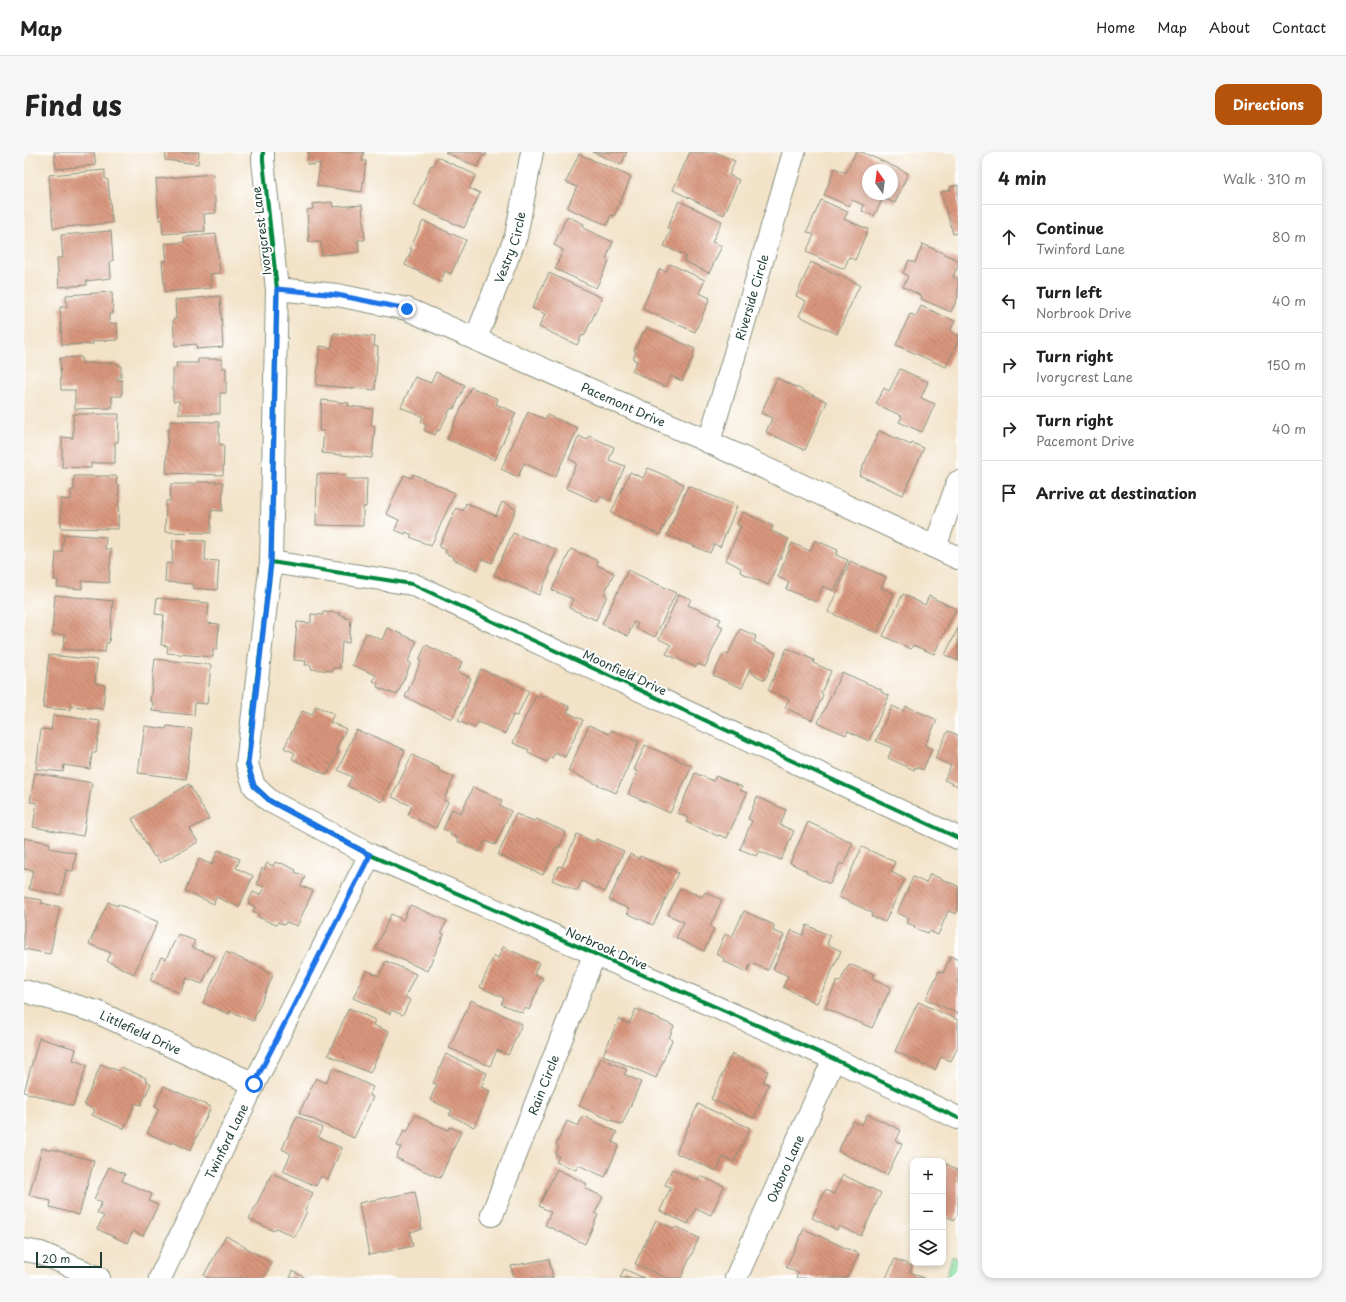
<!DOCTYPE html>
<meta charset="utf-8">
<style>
body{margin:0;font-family:"Playpen Sans",sans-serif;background:#f6f6f6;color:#222}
.controls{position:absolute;right:12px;bottom:12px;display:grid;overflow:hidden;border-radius:8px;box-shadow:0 2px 6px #0003}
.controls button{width:36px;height:36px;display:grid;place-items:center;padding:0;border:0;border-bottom:1px solid #e0e0e0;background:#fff;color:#222;font:20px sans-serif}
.compass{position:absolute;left:838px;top:12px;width:36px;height:36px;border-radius:50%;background:#fff;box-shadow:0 2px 6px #0003;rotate:346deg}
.scale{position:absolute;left:12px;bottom:10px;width:66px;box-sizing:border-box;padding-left:4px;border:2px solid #1f3d34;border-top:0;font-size:11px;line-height:14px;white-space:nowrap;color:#1f3d34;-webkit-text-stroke:3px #fff;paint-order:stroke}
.stop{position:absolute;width:12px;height:12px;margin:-9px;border:3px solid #1a73e8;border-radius:50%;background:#fff}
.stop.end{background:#1a73e8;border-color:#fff;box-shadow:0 1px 4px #0008}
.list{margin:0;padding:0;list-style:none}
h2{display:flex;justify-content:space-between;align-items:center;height:52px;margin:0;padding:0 16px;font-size:17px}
h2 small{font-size:13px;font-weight:400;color:#767676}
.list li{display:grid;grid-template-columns:26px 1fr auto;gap:12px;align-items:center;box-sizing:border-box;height:64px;padding:0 16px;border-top:1px solid #e0e0e0}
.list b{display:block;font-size:15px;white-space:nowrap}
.list p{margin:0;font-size:13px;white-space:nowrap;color:#767676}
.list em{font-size:13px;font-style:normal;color:#767676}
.icon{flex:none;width:22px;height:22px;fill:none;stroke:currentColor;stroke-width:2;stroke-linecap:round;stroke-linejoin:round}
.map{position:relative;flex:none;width:934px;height:1126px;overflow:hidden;border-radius:12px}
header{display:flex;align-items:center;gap:24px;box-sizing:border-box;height:56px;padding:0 20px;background:#fff;border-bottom:1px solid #e0e0e0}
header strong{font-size:19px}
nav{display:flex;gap:22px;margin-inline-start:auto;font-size:14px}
.intro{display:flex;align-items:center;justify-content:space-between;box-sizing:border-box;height:96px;padding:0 24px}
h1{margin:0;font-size:28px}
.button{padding:10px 18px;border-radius:12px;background:#b45309;color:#fff;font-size:14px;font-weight:700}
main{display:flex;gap:24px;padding:0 24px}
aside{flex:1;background:#fff;border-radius:12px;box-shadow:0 2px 6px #0003}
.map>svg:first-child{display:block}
.wetland{fill:url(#wetland-marsh);stroke:#568e6a}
.building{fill:url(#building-back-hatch);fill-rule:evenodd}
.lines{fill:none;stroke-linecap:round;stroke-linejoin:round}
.minor-casing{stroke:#88907e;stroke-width:24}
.minor{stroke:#fff;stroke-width:22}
.cycleway-casing{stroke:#fff;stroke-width:6}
.cycleway{stroke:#00873e;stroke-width:4}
.route{stroke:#1a73e8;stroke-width:5}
.labels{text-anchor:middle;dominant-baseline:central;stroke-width:4;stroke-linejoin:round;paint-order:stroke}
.street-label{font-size:12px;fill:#1f3d34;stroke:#fff}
</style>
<header>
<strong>Map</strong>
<nav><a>Home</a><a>Map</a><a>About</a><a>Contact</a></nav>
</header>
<div class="intro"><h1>Find us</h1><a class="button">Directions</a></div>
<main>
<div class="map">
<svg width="934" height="1126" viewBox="0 0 934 1126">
<defs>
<pattern id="wetland-marsh" width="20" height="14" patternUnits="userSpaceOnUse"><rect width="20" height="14" fill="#8cdfa0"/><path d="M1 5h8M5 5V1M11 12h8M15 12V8" fill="none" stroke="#78c08a"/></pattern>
<pattern id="building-back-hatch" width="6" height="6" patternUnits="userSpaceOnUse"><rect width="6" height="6" fill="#d9967d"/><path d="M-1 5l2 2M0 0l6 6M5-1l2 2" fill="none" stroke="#af7c67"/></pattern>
</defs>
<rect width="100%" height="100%" fill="#fff"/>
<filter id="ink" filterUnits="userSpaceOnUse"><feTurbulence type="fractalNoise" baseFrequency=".025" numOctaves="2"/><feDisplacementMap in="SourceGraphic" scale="8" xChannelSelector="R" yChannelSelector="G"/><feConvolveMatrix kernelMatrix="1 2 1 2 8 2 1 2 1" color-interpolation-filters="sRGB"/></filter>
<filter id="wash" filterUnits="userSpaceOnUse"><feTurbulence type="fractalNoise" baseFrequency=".012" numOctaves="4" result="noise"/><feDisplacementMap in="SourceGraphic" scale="16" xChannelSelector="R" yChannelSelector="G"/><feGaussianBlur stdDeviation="0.9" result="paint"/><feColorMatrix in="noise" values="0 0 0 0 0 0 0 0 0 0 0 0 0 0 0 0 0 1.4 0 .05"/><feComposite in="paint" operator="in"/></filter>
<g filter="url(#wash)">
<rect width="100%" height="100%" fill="#f2e2c7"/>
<polygon class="wetland" points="928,1104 934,1107 934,1126 922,1126"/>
<g id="blocks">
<g class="building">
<polygon points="30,0 70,0 72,13 32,17"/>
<polygon points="142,0 175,0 174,12 141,8"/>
<polygon points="285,0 340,0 338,9 342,9 338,40 293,34 296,12 291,11 290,13 283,12"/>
<polygon points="421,0 463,0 461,4 459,3 453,15"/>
<polygon points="569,0 603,0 597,13"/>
<polygon points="666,0 691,0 711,9 705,23 715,28 700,63 649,38"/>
<path d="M 832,0 L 838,0 L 884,21 L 871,51 L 859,46 L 850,64 L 838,59 L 840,53 L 828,48 L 825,54 L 800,43 L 811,16 L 822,21 ZM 844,18 L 868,18 L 868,42 L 844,42 Z"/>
<polygon points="555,2 607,25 590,64 587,63 583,73 543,56 553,35 542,30"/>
<polygon points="413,5 452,23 445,36 456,41 440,76 389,53 407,13 409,14"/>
<polygon points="81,18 81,27 84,28 88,71 29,76 25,23"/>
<polygon points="189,22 192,61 180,62 181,79 139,82 138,67 135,68 132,27"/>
<polygon points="934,33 934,81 929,82 917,40 927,38 926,35"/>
<polygon points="797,48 824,60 820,67 844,77 831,108 825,105 820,117 782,100 790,83 783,80"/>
<polygon points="655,49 698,69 688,90 698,94 685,121 660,109 662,104 640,94 647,78 643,76"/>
<polygon points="308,50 309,55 338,53 341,88 334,88 335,100 298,103 297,90 285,90 283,58 289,57 288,52"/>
<polygon points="543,64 560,72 559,76 589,90 582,107 585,109 572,136 531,117 539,98 530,93"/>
<polygon points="399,69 442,88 427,122 421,119 417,130 381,113 388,97 386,97"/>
<polygon points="87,79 89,109 86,109 87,126 62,129 63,133 35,135 33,106 39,106 37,83"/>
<polygon points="192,82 196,121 186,122 188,136 141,140 138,109 143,109 141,92 160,90 160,85"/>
<polygon points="899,92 934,108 934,114 929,125 934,127 934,145 927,160 897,147 898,144 879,135 884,124 879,121 885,108 891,111"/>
<polygon points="787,110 836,133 813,182 775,164 782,149 772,144"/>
<polygon points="646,112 681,128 675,141 686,146 671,180 618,157 636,117 642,120"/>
<polygon points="525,121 578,146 560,184 558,183 553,193 515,175 521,162 508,156"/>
<polygon points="88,140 89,162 85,162 85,172 93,171 94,188 69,189 69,192 38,193 36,155 43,155 42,143"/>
<polygon points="196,144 199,195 173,197 172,192 151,194 149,167 152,167 151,148"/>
<polygon points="897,154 931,169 926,179 934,183 934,189 922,215 872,193 886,162 892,164"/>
<polygon points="623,175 671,197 669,202 670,203 658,229 647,224 641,235 608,219 613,209 609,207 612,200 610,199 619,180 620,181"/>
<polygon points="310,181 351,185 350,194 354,195 351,238 292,233 296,194 308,196"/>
<polygon points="57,205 58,211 93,211 94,213 97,213 97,225 93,225 93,228 98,228 98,244 88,244 88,256 51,257 51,238 37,238 36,206"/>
<polygon points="174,207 198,207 198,216 202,216 202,241 196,241 196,262 155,262 155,249 149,249 149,216 153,216 152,211 174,211"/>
<polygon points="876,217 904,230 897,246 911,252 898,280 875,270 878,264 852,252 860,236 865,239"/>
<polygon points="412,220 441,233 430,257 427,256 415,279 413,278 411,283 400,278 402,273 397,270 399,265 377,255 391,225 407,231"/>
<polygon points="753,226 803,250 781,298 742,280 748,266 737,261"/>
<polygon points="447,235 474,247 472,252 492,261 471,308 423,287"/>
<polygon points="298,248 325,251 324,254 349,257 347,274 351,274 348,306 298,301 300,279 295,279"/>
<polygon points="504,260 521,267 523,263 554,276 531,325 500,311 494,325 477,317"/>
<polygon points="49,262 95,262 94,290 91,290 91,311 67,311 67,316 38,315 38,285 49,286"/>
<polygon points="146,269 195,270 195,292 200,293 199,323 142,321 144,277 146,277"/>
<polygon points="855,279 887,293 888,291 900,296 879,343 835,323"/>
<polygon points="555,284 563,288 565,284 590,295 585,308 601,314 586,349 576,344 573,350 542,336 553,311 545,307"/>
<polygon points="624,316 660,332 636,383 587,361 606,320 619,326"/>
<polygon points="293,322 322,323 322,327 343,327 342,355 339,355 339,374 292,373"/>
<polygon points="389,322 431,341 407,394 386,385 388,383 382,380 381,382 371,378 375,368 362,362 380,323 388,326"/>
<polygon points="50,324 93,324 92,332 95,333 94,377 37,376 37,347 47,348 47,338 50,338"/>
<polygon points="172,330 199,330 198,359 187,358 187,381 141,380 142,349 146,349 147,332 171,332"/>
<polygon points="664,334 713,354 696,395 690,392 686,401 643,383"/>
<polygon points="478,350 492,357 468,411 458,407 453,418 429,407 430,405 421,401 422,398 415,395 432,356 439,359 442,351 472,364"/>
<polygon points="719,360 749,374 747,379 765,387 744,433 716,420 717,416 702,408 717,374 713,373"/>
<polygon points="489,381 507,388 507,387 533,398 524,418 526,419 515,443 470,423"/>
<polygon points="40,382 82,385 81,397 87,397 85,431 58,429 58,437 33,435 34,428 30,428 32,400 38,400"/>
<polygon points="149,388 182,389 181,408 195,409 193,438 168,436 169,432 141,430 142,411 148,412"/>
<polygon points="791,388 814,398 812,403 824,408 810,439 799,434 792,450 762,437 765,430 754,425 768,391 786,399"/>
<polygon points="547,397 574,409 573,413 590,421 580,442 583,444 572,468 545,456 549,447 528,438"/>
<polygon points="826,409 862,425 857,436 870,441 853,481 804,460"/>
<polygon points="604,418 652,441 631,485 612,476 614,472 610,470 604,484 578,472"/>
<polygon points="655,442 667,447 664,453 697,467 694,472 699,475 681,515 674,512 672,515 642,502 647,493 635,487"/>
<polygon points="879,442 901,453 905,444 932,457 910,502 889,493 887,497 859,484"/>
<polygon points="31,443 89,449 85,491 82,491 81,500 39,497 41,483 28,482"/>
<polygon points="133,446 185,451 183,471 195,472 193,497 189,497 189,505 143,501 144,494 137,493 140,463 131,462"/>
<polygon points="299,460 316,461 315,463 321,464 321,466 327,467 325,491 318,490 316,516 309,516 309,519 287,517 287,513 281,513 282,509 270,508 273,470 287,471 287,462 299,463"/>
<polygon points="363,476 393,489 384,509 387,511 373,543 353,535 354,531 349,529 352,523 328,513 342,481 358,488"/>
<polygon points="934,476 934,509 921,503"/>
<polygon points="716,477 732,484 730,490 752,501 741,528 727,521 728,518 726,517 718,536 689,523 700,501 704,503"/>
<polygon points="402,493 438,510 434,520 447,526 428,567 381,545 397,509 395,508"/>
<polygon points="763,496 790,508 789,511 807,519 797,541 799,543 788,568 761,556 765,547 744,538"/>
<polygon points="25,503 73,508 71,531 81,533 79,557 46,554 46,558 19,556"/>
<polygon points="131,507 187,513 183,552 171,551 170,563 128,559 129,550 126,550"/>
<polygon points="457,517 505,539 493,564 489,563 481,582 454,570 451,576 434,569"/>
<polygon points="818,520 858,538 857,540 865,544 845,589 824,579 822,583 794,571"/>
<polygon points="512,543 519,546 520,543 546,555 543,560 559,568 541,605 532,600 528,606 526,605 523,610 504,601 505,598 489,591"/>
<polygon points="292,554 310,562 306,570 322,577 312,598 315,599 303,623 268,607 271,601 260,596 278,559 288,563"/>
<polygon points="868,554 879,559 882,554 913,568 901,593 908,597 899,618 891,615 890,618 864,606 868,596 852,589"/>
<polygon points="29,563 76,569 72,601 68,601 66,617 40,613 39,620 12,617 17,577 27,578"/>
<polygon points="565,573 585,582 587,578 615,590 592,641 544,619"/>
<polygon points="121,574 142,577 143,574 168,577 162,627 114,621"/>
<polygon points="332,578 342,582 343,581 381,598 358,650 323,634 328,625 314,618"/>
<polygon points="924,579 934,583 934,634 920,628 927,614 911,606"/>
<polygon points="621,593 668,614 646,661 604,642 614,619 610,618"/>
<polygon points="388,603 415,616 414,618 430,625 420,648 424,650 412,676 384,663 388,654 368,645"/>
<polygon points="11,621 68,631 59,684 9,675 13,651 6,650"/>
<polygon points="671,621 689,629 692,624 718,635 716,638 723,641 703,686 695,683 694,684 662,670 664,666 654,661"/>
<polygon points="165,632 185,667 166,677 174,690 136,711 132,704 130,705 108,667"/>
<polygon points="449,635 478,648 476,654 487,659 471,693 461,689 456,700 433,689 434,686 426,683 427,680 419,677 428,657 437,661"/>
<polygon points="733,645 762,658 756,673 770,679 757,708 735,699 732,704 716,697 728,669 724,667"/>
<polygon points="492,662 510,669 512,667 542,680 535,696 532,695 519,723 474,703"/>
<polygon points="784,670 829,691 819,713 816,711 806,732 782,721 783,719 766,711"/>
<polygon points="553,682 570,690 572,687 600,699 581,740 558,729 553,739 528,728 535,714 538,715"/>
<polygon points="0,686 26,691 25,696 52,701 49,719 42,718 37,743 5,737 9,718 0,717"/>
<polygon points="838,695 871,710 867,720 881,727 861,770 847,764 849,761 815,745"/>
<polygon points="194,698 216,707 212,716 229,724 215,755 192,745 190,752 161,739 175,707 188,713"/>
<polygon points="606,702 615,707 616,704 654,721 629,773 603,761 605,757 585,748"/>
<polygon points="251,710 256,712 257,711 272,718 271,720 281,724 277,734 289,739 273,774 262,770 260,773 254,770 252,773 234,765 235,762 229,759 231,755 224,751 229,740 236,743 240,735 233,732 238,716 240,718 243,711 249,714"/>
<polygon points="906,722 934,734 934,758 932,762 924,759 914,783 905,779 904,781 890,776 891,774 883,771 885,766 873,761 889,725 902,731"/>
<polygon points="656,736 678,745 681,740 698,748 686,774 690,777 680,799 652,786 660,770 644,763"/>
<polygon points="0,745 18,748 17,751 36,755 26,802 0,797"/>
<polygon points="84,750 93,754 94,752 134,770 110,822 83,809 87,801 65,792"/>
<polygon points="386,753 423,769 417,780 420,782 403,819 352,796 367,762 379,768"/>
<polygon points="720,759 750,773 749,779 760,783 744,818 727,811 723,820 699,809 700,806 692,802 701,782 708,785"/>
<polygon points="783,773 806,784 803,792 817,799 793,851 759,835 764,824 749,817 768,778 779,783"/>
<polygon points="154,782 171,789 168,795 191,805 178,832 163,826 156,841 126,828 137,805 142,807"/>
<polygon points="479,795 515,811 510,822 519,826 505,858 501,856 499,861 477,852 480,846 456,835 470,804 474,806"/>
<polygon points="202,800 242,818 242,820 249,823 229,869 206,859 205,862 179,851"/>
<polygon points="927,804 934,808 934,862 902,847 915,819 919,821"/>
<polygon points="362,809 392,822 381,845 386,848 379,863 367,858 366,862 329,846 342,818 355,824"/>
<polygon points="825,812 850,822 848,826 867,835 848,876 801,856 813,829 816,830"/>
<polygon points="447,848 498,872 484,903 473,898 466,914 425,896"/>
<polygon points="894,850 934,868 934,895 927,909 917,905 911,918 871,899"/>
<polygon points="325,856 351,868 349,873 365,880 346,921 304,903"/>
<polygon points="612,857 650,874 645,886 648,888 632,926 579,903 595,867 605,872"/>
<polygon points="15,886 52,897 49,908 63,913 49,954 0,940"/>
<polygon points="422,902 463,921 457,935 466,939 450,975 425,963 428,958 406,948 413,932 409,931"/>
<polygon points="708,902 744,919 739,930 745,932 730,966 687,947"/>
<polygon points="577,906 603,918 600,922 617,930 598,973 555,954"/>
<polygon points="77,912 95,919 97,915 122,926 121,928 127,932 117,953 111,951 100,977 68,963 71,958 60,952"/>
<polygon points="309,916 349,935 345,943 349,945 330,986 275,961 292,926 302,931"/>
<polygon points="140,934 187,955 166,999 149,990 148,992 123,981 135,957 131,955"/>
<polygon points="674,952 726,976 710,1010 699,1005 693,1019 652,1001"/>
<polygon points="843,962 877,978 872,989 878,992 863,1023 814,999 829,969 838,973"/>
<polygon points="391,963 424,978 426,975 437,980 416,1026 372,1006 377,995 373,994 380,978 383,980"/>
<polygon points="273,964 298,976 294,985 318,996 304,1027 297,1024 292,1034 259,1019 267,1002 258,997"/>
<polygon points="559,964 593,980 588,990 595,993 581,1025 554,1013 552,1018 532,1010 535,1004 531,1003 535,995 532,993 543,969 554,974"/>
<polygon points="18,996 27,999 28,997 70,1009 55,1063 26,1055 27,1049 5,1043"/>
<polygon points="919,1010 934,1018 934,1061 930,1068 919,1063"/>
<polygon points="85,1015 101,1022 98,1029 128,1042 125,1049 134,1053 119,1084 109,1079 103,1091 73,1077 80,1064 73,1061 78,1050 70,1047"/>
<polygon points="533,1017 563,1032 561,1036 579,1045 571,1061 574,1063 561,1092 521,1073 527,1060 515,1054"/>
<polygon points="648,1017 674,1029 676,1024 700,1034 687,1063 672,1056 664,1072 636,1059 647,1035 641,1033"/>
<polygon points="248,1021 289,1041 281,1058 283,1059 271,1085 252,1076 250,1079 225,1067"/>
<polygon points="819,1023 857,1041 837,1084 815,1074 813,1078 788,1066 801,1038 810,1042"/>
<polygon points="391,1040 398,1077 386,1080 389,1094 345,1103 335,1051"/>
<polygon points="632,1068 650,1077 652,1075 675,1086 657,1126 643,1126 611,1112"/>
<polygon points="780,1077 835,1102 823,1126 772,1126 774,1121 762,1115"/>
<polygon points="202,1084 248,1111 239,1126 184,1126 180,1123"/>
<polygon points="525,1107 529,1126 490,1126 487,1114"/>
<polygon points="871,1107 888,1114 886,1120 900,1126 862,1126"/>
<polygon points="600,1117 620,1126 596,1126"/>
<polygon points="269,1119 281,1126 266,1126"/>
</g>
</g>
</g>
<g filter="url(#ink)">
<use href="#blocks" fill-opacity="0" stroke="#88907e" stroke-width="1"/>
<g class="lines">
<defs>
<g id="minor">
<polyline points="239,0 239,9 253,137 247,410 223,612 230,634 246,649 346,703 810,907 934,966"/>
<path id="s1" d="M 253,137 L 313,143 L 383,157 L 685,290 L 934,406"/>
<path id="s2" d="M 452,186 L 492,84 L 508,0"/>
<path id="s3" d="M 685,290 L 770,0"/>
<polyline points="911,395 934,330"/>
<polyline points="247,410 388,432 934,686"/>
<path id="s4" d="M 0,839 L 73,860 L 230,932"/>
<path id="s5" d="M 468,1063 L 571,801"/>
<polyline points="0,1098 17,1101 75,1126"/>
<path id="s6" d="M 136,1126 L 230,932 L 346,703"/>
<path id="s7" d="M 712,1126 L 810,907"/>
</g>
</defs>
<use href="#minor" class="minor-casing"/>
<use href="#minor" class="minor"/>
<defs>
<g id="cycleway">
<polyline points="239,0 239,9 253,137 247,410 223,612 230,634 246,649 346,703 810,907 934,966"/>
<polyline points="247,410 388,432 934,686"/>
</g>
</defs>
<use href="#cycleway" class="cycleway-casing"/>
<use href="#cycleway" class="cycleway"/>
</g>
</g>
<g class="lines" filter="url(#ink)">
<polyline class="route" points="230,932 346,703 246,649 230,634 224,612 247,410 253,137 313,143 383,157"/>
</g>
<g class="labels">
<g class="street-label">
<text transform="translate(237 79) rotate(-97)">Ivorycrest Lane</text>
<text stroke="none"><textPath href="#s2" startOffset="97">Vestry Circle</textPath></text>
<text stroke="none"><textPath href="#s3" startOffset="151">Riverside Circle</textPath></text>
<text stroke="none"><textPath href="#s1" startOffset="368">Pacemont Drive</textPath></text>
<text transform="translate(601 520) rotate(25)">Moonfield Drive</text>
<text transform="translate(583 796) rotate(24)">Norbrook Drive</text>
<text stroke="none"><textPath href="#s4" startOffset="124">Littlefield Drive</textPath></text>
<text stroke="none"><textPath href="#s5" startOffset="140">Rain Circle</textPath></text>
<text stroke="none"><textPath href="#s6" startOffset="152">Twinford Lane</textPath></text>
<text stroke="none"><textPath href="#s7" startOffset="120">Oxboro Lane</textPath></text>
</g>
</g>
</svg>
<div class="controls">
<button>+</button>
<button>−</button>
<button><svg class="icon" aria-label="layers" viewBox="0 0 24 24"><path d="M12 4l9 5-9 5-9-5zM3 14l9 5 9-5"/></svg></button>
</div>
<svg class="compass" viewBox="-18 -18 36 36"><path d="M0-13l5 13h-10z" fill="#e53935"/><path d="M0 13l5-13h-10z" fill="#767676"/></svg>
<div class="scale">20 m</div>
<div class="stop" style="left:230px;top:932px"></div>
<div class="stop end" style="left:383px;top:157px"></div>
</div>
<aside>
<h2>4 min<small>Walk · 310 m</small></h2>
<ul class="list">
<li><svg class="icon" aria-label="ahead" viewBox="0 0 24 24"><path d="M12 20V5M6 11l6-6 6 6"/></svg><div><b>Continue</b><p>Twinford Lane</p></div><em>80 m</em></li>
<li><svg class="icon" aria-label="left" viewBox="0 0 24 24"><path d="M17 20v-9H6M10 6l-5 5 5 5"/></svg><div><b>Turn left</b><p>Norbrook Drive</p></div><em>40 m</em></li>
<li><svg class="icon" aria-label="right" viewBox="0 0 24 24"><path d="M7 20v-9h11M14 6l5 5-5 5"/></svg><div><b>Turn right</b><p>Ivorycrest Lane</p></div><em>150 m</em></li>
<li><svg class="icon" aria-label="right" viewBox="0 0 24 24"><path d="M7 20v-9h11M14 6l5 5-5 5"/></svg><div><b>Turn right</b><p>Pacemont Drive</p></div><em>40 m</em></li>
<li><svg class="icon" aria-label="arrive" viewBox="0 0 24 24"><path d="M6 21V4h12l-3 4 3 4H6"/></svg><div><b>Arrive at destination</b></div></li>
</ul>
</aside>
</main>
